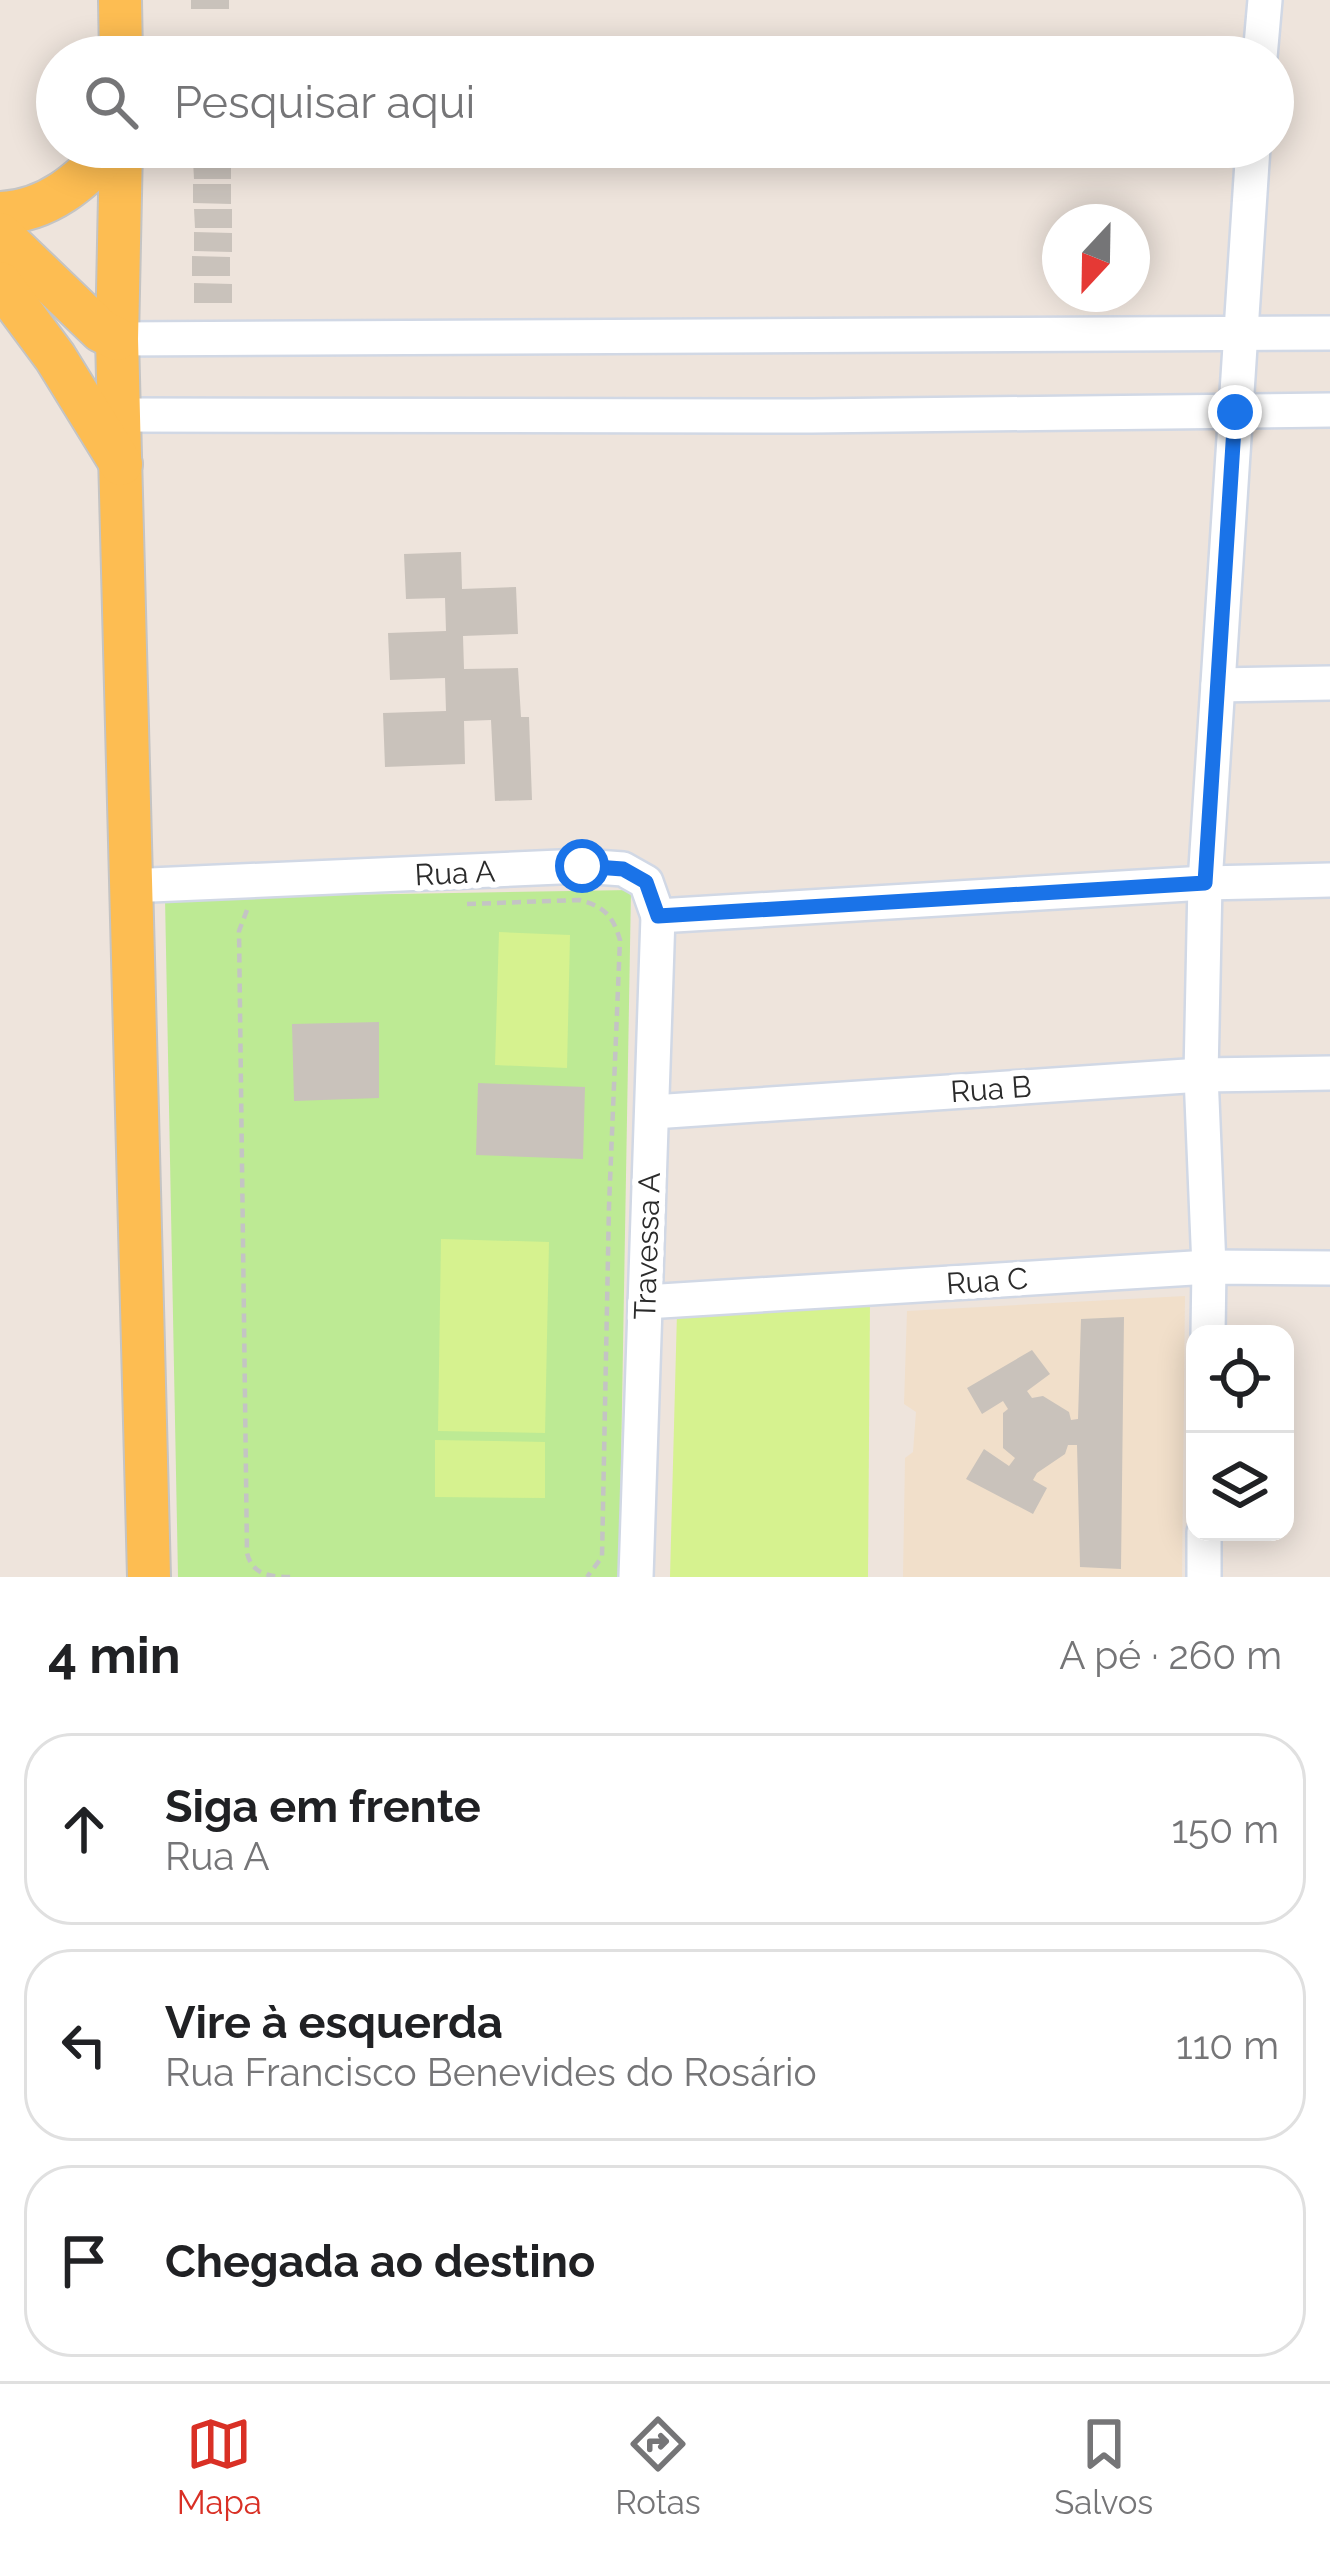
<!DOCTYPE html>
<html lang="pt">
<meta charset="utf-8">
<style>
body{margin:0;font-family:Raleway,sans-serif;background:#f6f6f6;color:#202124}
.controls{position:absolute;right:36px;bottom:36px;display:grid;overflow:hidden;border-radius:24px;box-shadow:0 6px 30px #0003}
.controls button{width:108px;height:108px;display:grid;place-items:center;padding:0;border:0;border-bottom:3px solid #e0e0e0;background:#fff;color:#202124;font:60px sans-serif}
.compass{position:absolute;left:1042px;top:204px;width:108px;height:108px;border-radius:50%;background:#fff;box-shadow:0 6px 30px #0003;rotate:202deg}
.stop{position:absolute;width:36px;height:36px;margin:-27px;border:9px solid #1a73e8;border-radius:50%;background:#fff}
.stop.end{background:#1a73e8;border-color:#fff;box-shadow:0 3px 12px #0008}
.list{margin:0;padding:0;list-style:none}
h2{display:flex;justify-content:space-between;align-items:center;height:156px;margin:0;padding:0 48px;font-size:51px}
h2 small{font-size:39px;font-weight:400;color:#757577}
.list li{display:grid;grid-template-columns:78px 1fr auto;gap:36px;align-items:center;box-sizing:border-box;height:192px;margin:0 24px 24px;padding:0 24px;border:3px solid #e0e0e0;border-radius:48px}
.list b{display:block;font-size:45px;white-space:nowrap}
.list p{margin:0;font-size:39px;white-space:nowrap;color:#757577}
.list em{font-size:39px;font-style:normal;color:#757577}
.icon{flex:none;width:66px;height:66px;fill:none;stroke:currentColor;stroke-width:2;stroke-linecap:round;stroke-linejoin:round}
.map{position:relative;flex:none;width:1330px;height:1577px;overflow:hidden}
.search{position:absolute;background:#fff;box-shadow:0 6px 30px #0003;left:36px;right:36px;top:36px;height:132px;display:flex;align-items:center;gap:30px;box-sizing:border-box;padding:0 42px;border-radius:66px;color:#757577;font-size:45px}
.sheet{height:804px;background:#fff}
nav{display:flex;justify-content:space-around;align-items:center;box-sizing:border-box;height:168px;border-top:3px solid #e0e0e0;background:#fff;font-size:33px;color:#757577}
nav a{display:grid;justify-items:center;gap:6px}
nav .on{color:#d93025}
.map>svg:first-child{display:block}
.education{fill:#f1dfca}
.green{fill:#bdea94}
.pitch{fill:#d6f28f}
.building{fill:#c9c2bb}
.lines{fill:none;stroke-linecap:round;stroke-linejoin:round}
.minor-casing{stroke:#d1d8e5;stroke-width:38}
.major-casing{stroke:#c4c4c4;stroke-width:46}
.path{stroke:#c4c4c4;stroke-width:4.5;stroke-dasharray:9 6;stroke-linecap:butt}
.minor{stroke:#fff;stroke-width:33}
.major{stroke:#fdbd52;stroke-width:42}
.route{stroke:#1a73e8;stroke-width:15}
.labels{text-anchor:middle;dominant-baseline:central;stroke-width:12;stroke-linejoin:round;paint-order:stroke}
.street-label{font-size:30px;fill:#2b2b2b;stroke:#fff}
</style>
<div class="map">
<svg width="1330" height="1577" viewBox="0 0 1330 1577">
<rect width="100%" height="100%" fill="#eee4dc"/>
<polygon class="education" points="1185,1296 1182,1577 903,1577 905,1458 913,1452 916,1412 904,1404 907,1311"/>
<polygon class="green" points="631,890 619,1577 178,1577 165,898"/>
<g class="pitch">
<polygon points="499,932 570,935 567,1068 495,1065"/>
<polygon points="441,1239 549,1242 545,1433 438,1431"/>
<polygon points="870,1301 868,1577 670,1577 677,1312"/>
<polygon points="435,1440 545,1442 545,1498 435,1497"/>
</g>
<g class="building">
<rect x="191" y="0" width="38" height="9"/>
<polygon points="195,147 233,147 233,154 195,153"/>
<polygon points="193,160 231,160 231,179 194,179"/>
<polygon points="193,184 231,184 231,204 193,203"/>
<polygon points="194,209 232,209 232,228 195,228"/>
<polygon points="194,232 232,233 232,252 194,251"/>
<polygon points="192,256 230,257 230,276 192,276"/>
<polygon points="194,283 232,284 232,303 194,303"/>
<polygon points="461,552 462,589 516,587 518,634 463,636 464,669 518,668 521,717 529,717 532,800 495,801 491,720 464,721 465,764 385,767 383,713 446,711 445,678 390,680 388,633 446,631 445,598 406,599 404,554"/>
<polygon points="379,1022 379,1098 294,1101 292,1024"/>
<polygon points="478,1083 585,1087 583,1159 476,1155"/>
<polygon points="1124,1317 1121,1569 1080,1567 1077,1445 1068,1445 1065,1454 1037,1473 1033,1480 1047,1488 1033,1514 966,1479 984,1449 1009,1466 1015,1458 1003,1448 1003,1413 1008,1409 1003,1401 982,1414 967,1388 1032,1350 1050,1374 1027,1391 1032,1398 1043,1396 1069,1412 1071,1420 1078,1419 1081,1319"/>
</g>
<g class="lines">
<defs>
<g id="minor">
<polyline points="1260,57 1265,0"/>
<polyline points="117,339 1330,333"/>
<polyline points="121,415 812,416 1330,410"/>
<polyline points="1218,685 1330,683"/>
<polyline points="128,886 582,866 623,869 646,882 658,916 1205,883 1330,880"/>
<polyline points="653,1112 1201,1075 1330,1073"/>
<polyline points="645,1302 1209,1267 1330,1268"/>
<polyline points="1208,1334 1209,1267 1201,1075 1205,883 1253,147"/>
<polyline points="636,1577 658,916"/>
<polyline points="1204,1577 1204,1532"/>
</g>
<g id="major">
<polyline points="120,0 121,57"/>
<polyline points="121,147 117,339 149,1577"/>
<path d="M 0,213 C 49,211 81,181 114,147"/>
<polyline points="0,234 101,331 117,339"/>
<polyline points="0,283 55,357 121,464"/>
</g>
</defs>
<use href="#minor" class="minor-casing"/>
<use href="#major" class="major-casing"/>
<g class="path">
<path d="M 467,904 L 579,900 C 604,906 613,916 620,940 L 609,1206 L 602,1557 L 587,1577"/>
<path d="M 247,910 L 239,931 L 247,1553 C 253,1577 273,1577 296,1577"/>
</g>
<use href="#minor" class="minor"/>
<use href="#major" class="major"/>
</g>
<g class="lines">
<polyline class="route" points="582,866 623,869 646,882 658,916 1205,883 1235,412"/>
</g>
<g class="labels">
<g class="street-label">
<text transform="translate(455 873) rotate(-3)">Rua A</text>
<text transform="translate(991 1089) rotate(-4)">Rua B</text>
<text transform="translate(647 1246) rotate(-88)">Travessa A</text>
<text transform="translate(987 1281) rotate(-4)">Rua C</text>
</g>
</g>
</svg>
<div class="controls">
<button><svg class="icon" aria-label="locate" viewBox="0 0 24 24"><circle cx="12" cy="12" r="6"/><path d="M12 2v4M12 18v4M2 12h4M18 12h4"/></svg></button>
<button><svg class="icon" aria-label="layers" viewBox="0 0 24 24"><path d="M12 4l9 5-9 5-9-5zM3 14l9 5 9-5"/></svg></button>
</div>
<svg class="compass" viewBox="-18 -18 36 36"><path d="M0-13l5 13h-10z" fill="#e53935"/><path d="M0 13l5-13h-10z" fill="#757577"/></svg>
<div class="stop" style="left:582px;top:866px"></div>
<div class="stop end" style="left:1235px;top:412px"></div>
<div class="search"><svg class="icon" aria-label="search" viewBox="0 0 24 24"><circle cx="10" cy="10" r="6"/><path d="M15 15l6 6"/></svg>Pesquisar aqui</div>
</div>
<section class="sheet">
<h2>4 min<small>A pé · 260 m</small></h2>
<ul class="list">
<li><svg class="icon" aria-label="ahead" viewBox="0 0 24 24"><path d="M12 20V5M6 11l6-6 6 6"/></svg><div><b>Siga em frente</b><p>Rua A</p></div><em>150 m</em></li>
<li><svg class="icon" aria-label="left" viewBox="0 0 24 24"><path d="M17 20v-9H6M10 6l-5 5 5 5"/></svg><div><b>Vire à esquerda</b><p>Rua Francisco Benevides do Rosário</p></div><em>110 m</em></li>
<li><svg class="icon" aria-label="arrive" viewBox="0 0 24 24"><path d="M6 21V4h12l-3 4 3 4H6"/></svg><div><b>Chegada ao destino</b></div></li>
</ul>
</section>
<nav>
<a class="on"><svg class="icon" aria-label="map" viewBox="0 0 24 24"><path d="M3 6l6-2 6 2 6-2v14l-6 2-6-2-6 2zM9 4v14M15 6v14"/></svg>Mapa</a>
<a><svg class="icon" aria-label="directions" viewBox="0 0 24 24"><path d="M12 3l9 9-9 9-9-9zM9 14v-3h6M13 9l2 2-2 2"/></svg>Rotas</a>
<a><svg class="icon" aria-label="saved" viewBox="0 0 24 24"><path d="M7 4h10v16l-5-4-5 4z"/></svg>Salvos</a>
</nav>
